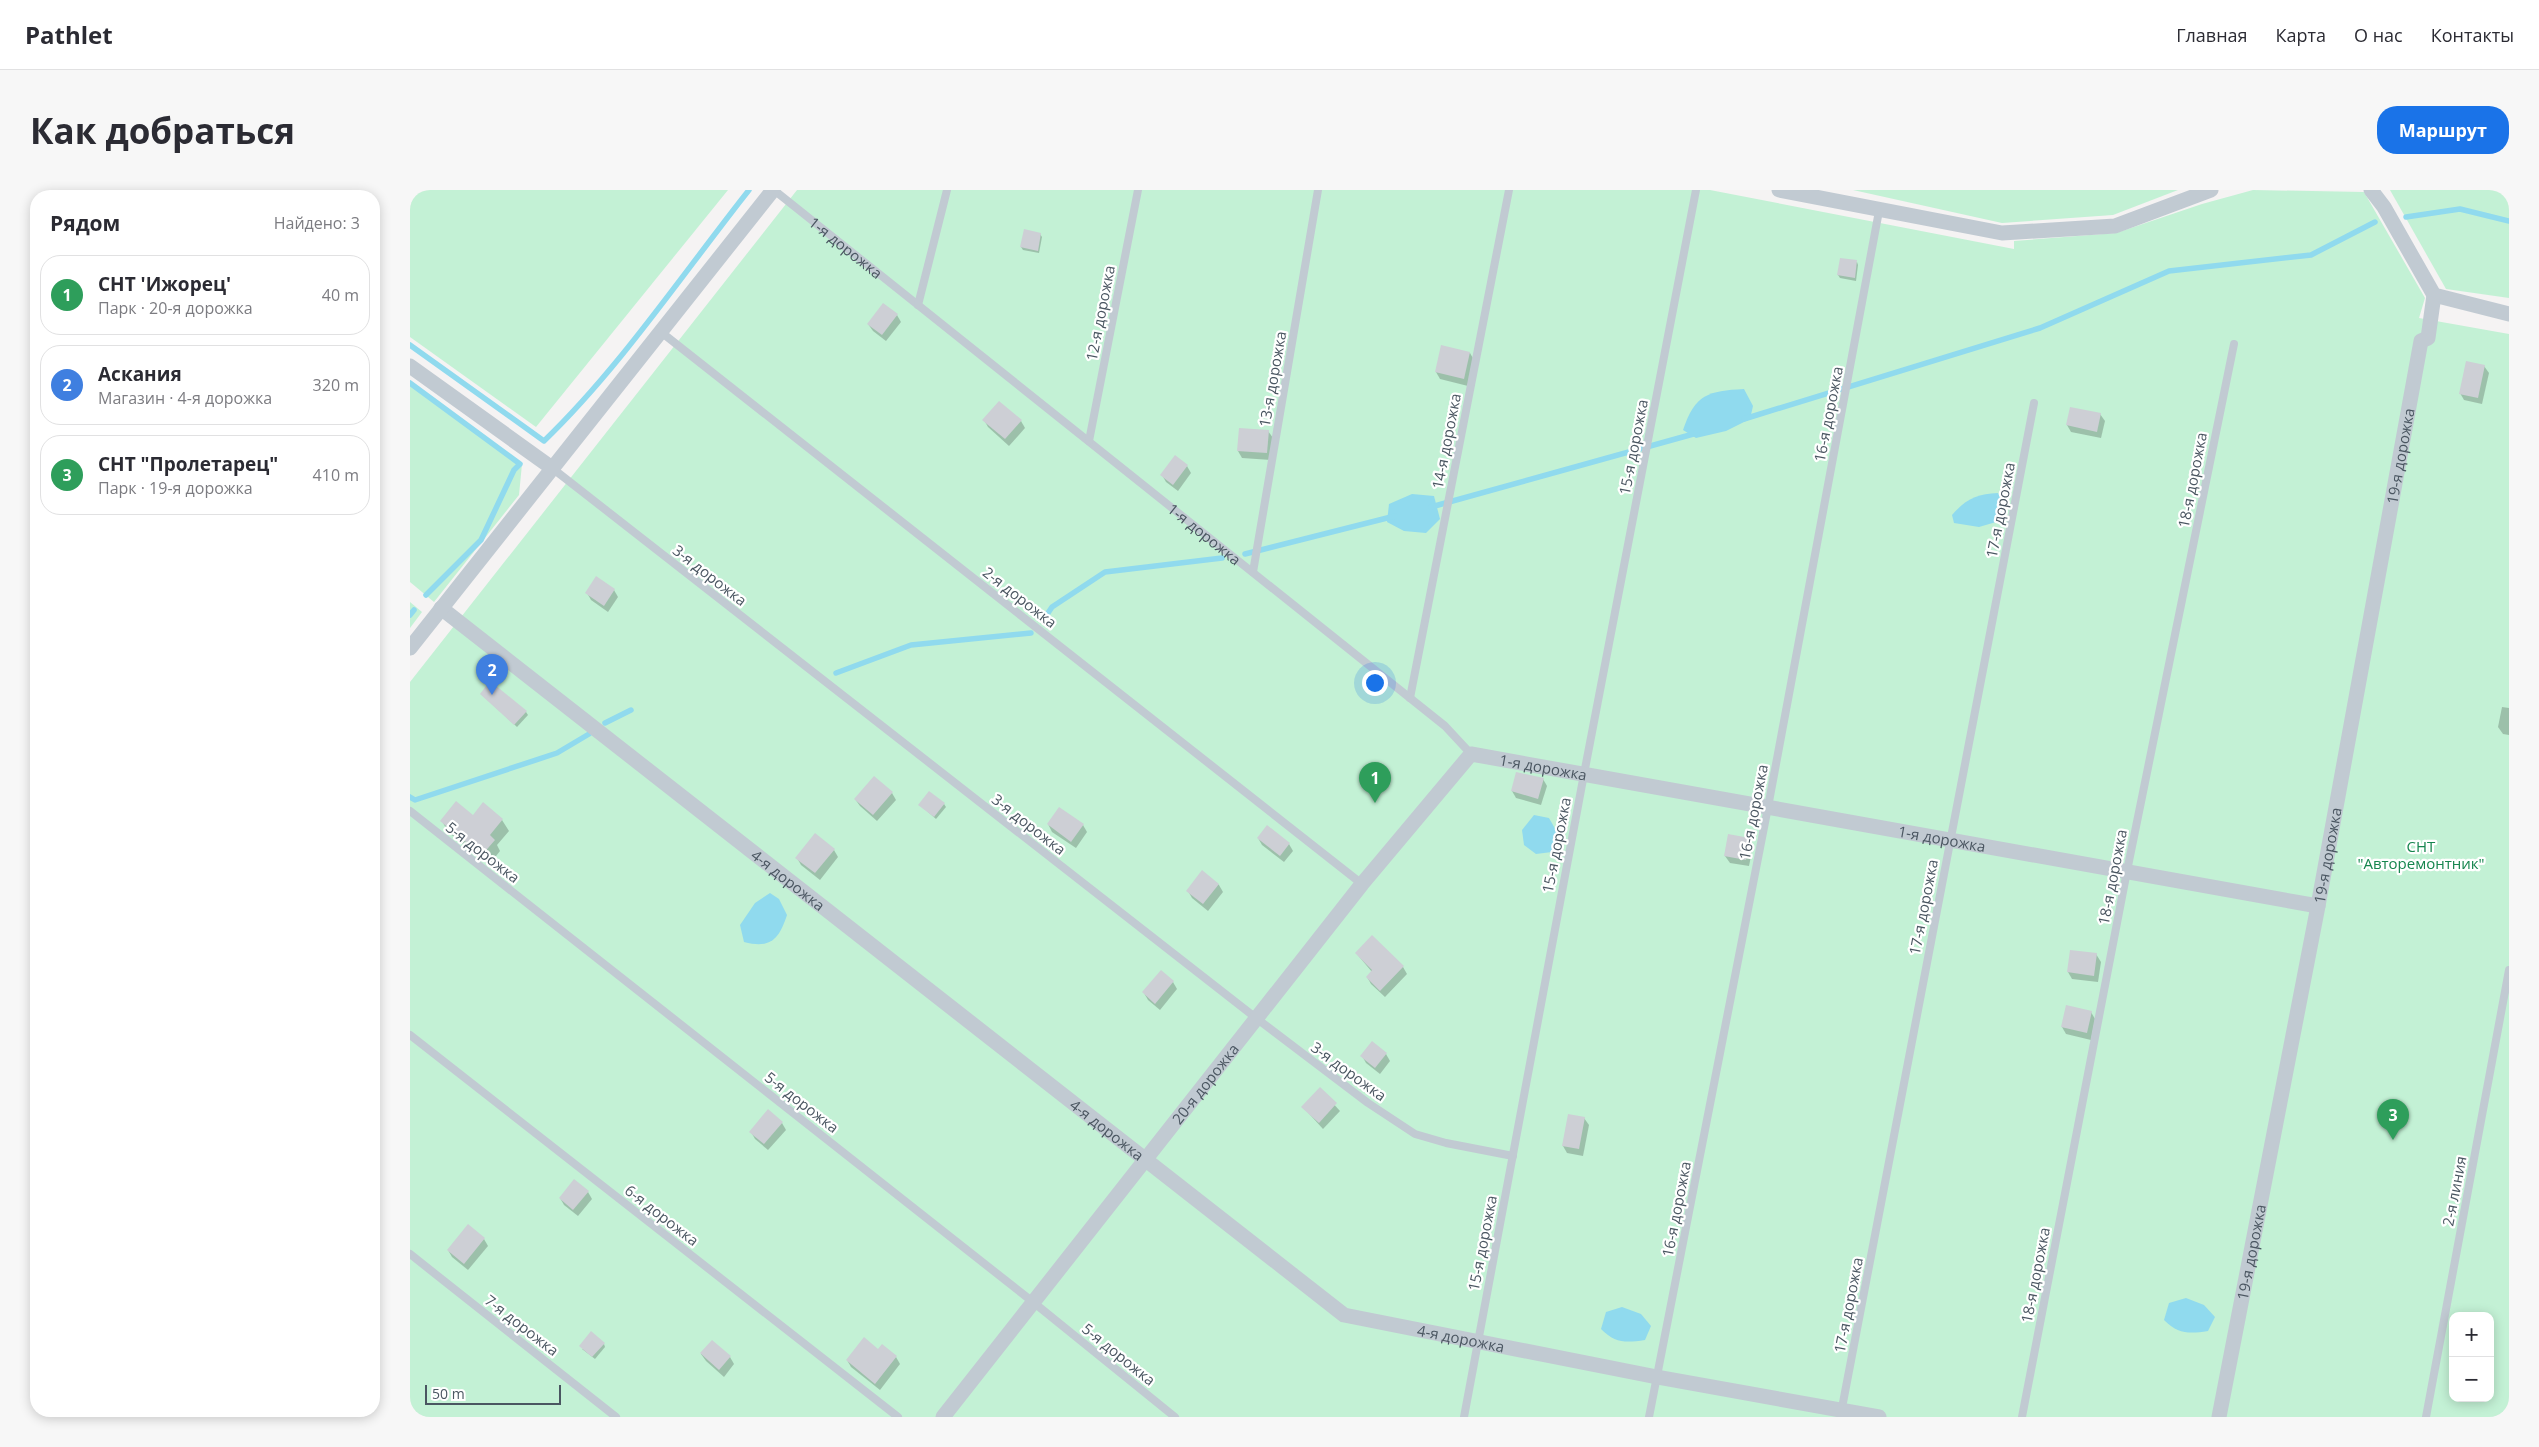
<!DOCTYPE html>
<html lang="ru">
<meta charset="utf-8">
<style>
body{margin:0;font-family:"Open Sans",sans-serif;background:#f7f7f7;color:#2b2b33}
.controls{position:absolute;right:15px;bottom:15px;display:grid;overflow:hidden;border-radius:10px;box-shadow:0 2px 12px #0003}
.controls button{width:45px;height:45px;display:grid;place-items:center;padding:0;border:0;border-bottom:1px solid #e1e1e2;background:#fff;color:#2b2b33;font:25px sans-serif}
.scale{position:absolute;left:15px;bottom:12px;width:136px;box-sizing:border-box;padding-left:5px;border:2px solid #4a5661;border-top:0;font-size:14px;line-height:18px;white-space:nowrap;color:#4a5661;-webkit-text-stroke:4px #fff;paint-order:stroke}
.you{position:absolute;left:964px;top:492px;width:18px;height:18px;margin:-12px;border:4px solid #fff;border-radius:50%;background:#1a73e8;box-shadow:0 0 0 8px #1a73e833}
.badge{display:grid;place-items:center;width:32px;height:32px;border-radius:50%;background:#1a73e8;color:#fff;font-size:16px;font-weight:700}
.pin{position:absolute;translate:-50% -41px;filter:drop-shadow(0 1px 2px #0008)}
.pin::after{content:'';position:absolute;top:26px;width:18px;height:15px;background:inherit;clip-path:polygon(0 0,100% 0,50% 100%)}
.list{margin:0;padding:0;list-style:none}
h2{display:flex;justify-content:space-between;align-items:center;height:65px;margin:0;padding:0 20px;font-size:21px}
h2 small{font-size:16px;font-weight:400;color:#7c7c81}
.list li{display:grid;grid-template-columns:32px 1fr auto;gap:15px;align-items:center;box-sizing:border-box;height:80px;margin:0 10px 10px;padding:0 10px;border:1px solid #e1e1e2;border-radius:20px}
.list b{display:block;font-size:19px;white-space:nowrap}
.list p{margin:0;font-size:16px;white-space:nowrap;color:#7c7c81}
.list em{font-size:16px;font-style:normal;color:#7c7c81}
.map{position:relative;flex:none;width:2099px;height:1227px;overflow:hidden;border-radius:20px}
header{display:flex;align-items:center;gap:30px;box-sizing:border-box;height:70px;padding:0 25px;background:#fff;border-bottom:1px solid #e1e1e2}
header strong{font-size:24px}
nav{display:flex;gap:28px;margin-inline-start:auto;font-size:18px}
.intro{display:flex;align-items:center;justify-content:space-between;box-sizing:border-box;height:120px;padding:0 30px}
h1{margin:0;font-size:35px}
.button{padding:12px 22px;border-radius:20px;background:#1a73e8;color:#fff;font-size:18px;font-weight:700}
main{display:flex;gap:30px;padding:0 30px}
aside{flex:1;background:#fff;border-radius:20px;box-shadow:0 2px 12px #0003}
.map>svg:first-child{display:block}
.green{fill:#c3f1d5;fill-rule:evenodd}
.water{fill:#90daee}
.shadow{fill:#0003}
.lines{fill:none;stroke-linecap:round;stroke-linejoin:round}
.stream{stroke:#90daee;stroke-width:5.5}
.building{fill:#cdcfd5}
.service{stroke:#c1cad2;stroke-width:8}
.minor{stroke:#c1cad2;stroke-width:15}
.labels{text-anchor:middle;dominant-baseline:central;stroke-width:4.5;stroke-linejoin:round;paint-order:stroke}
.street-label{font-size:15px;fill:#4a5661;stroke:#fff}
.park-label{font-size:15px;fill:#17864f;stroke:#fff}
</style>
<header>
<strong>Pathlet</strong>
<nav><a>Главная</a><a>Карта</a><a>О нас</a><a>Контакты</a></nav>
</header>
<div class="intro"><h1>Как добраться</h1><a class="button">Маршрут</a></div>
<main>
<aside>
<h2>Рядом<small>Найдено: 3</small></h2>
<ul class="list">
<li><span class="badge" style="background:#2e9e5b">1</span><div><b>СНТ 'Ижорец'</b><p>Парк · 20-я дорожка</p></div><em>40 m</em></li>
<li><span class="badge" style="background:#3f7fe0">2</span><div><b>Аскания</b><p>Магазин · 4-я дорожка</p></div><em>320 m</em></li>
<li><span class="badge" style="background:#2e9e5b">3</span><div><b>СНТ &quot;Пролетарец&quot;</b><p>Парк · 19-я дорожка</p></div><em>410 m</em></li>
</ul>
</aside>
<div class="map">
<svg width="2099" height="1227" viewBox="0 0 2099 1227">
<rect width="100%" height="100%" fill="#f5f3f3"/>
<g class="green">
<polygon points="0,0 318,0 126,237 0,147"/>
<path d="M 387,0 L 1300,0 L 1604,59 L 1604,51 L 1706,43 L 1792,14 L 1843,0 L 1954,2 L 2015,108 L 2009,128 L 2099,144 L 2099,1227 L 0,1227 L 0,492 ZM 2043,1126 L 2080,1126 L 2080,1208 L 2043,1208 Z"/>
<polygon points="1443,0 1768,0 1703,25 1592,33"/>
<polygon points="1980,0 2099,0 2099,108 2036,99"/>
<polygon points="0,194 112,274 109,305 24,412 0,392"/>
<polygon points="0,412 12,422 0,438"/>
</g>
<g class="water">
<path d="M 1334,199 L 1343,216 L 1340,229 L 1316,241 L 1286,248 L 1273,240 C 1285,204 1298,201 1334,199 Z"/>
<path d="M 1588,303 L 1596,316 L 1586,332 L 1569,337 L 1544,333 L 1542,325 C 1556,309 1567,304 1588,303 Z"/>
<polygon points="1002,304 1024,306 1030,329 1016,343 994,341 977,332 979,314"/>
<polygon points="1124,625 1139,628 1147,642 1142,662 1126,664 1114,655 1112,640"/>
<path d="M 360,703 L 369,709 L 377,725 C 369,749 361,759 334,752 L 330,735 L 345,713 Z"/>
<path d="M 1776,1108 L 1794,1115 L 1805,1127 L 1798,1141 C 1779,1144 1768,1144 1754,1130 L 1759,1113 Z"/>
<path d="M 1212,1117 L 1231,1124 L 1241,1136 L 1235,1150 C 1215,1153 1205,1153 1191,1139 L 1196,1122 Z"/>
</g>
<g class="shadow">
<polygon points="630,44 632,47 629,63 613,60 611,57"/>
<polygon points="1447,72 1448,75 1446,91 1430,88 1428,85"/>
<polygon points="487,125 491,132 476,151 463,141 458,134"/>
<polygon points="1060,163 1064,170 1058,196 1030,189 1026,182"/>
<polygon points="2074,176 2079,183 2072,214 2054,210 2050,203"/>
<polygon points="1690,224 1695,231 1691,248 1661,242 1657,235"/>
<polygon points="574,230 611,231 615,238 599,256 578,237"/>
<polygon points="858,241 863,248 861,270 832,268 828,261"/>
<polygon points="777,276 781,283 768,301 756,292 752,285"/>
<polygon points="204,400 208,407 198,422 181,410 177,403"/>
<polygon points="71,504 116,522 118,525 107,537"/>
<polygon points="2092,517 2099,518 2099,545 2093,544 2088,537"/>
<polygon points="1133,589 1137,596 1131,615 1106,608 1102,601"/>
<polygon points="482,603 486,610 467,631 450,616 445,609"/>
<polygon points="534,614 536,617 526,629 510,615"/>
<polygon points="63,627 92,630 99,641 87,655 90,661 79,675 38,642 32,631"/>
<polygon points="638,634 673,635 677,642 666,658 642,642"/>
<polygon points="848,648 879,654 883,661 874,672 852,655"/>
<polygon points="1339,649 1343,656 1339,676 1320,673 1315,666"/>
<polygon points="424,660 428,667 410,690 391,675 387,668"/>
<polygon points="793,682 809,695 813,702 798,721 782,708 778,701"/>
<polygon points="1661,761 1686,764 1691,772 1688,792 1662,789 1658,782"/>
<polygon points="946,763 993,777 997,784 975,807 961,794 957,787 962,782"/>
<polygon points="751,782 763,792 767,799 750,820 738,810 734,803"/>
<polygon points="1681,822 1685,829 1681,850 1656,844 1652,837"/>
<polygon points="976,864 980,871 970,884 956,873 952,866"/>
<polygon points="910,899 930,921 913,939 893,917"/>
<polygon points="1174,928 1179,935 1173,966 1157,963 1153,956"/>
<polygon points="372,933 376,940 358,960 345,949 341,942"/>
<polygon points="178,1002 182,1009 168,1026 154,1015 150,1008"/>
<polygon points="74,1049 78,1056 58,1080 42,1067 38,1060"/>
<polygon points="302,1152 320,1167 324,1174 314,1187 296,1171 291,1164"/>
<polygon points="194,1154 195,1157 185,1169 172,1159"/>
<polygon points="469,1160 486,1167 490,1174 470,1200 441,1177 437,1170"/>
</g>
<g class="lines">
<g class="stream">
<polyline points="1996,27 2050,19 2099,31"/>
<path d="M 0,155 L 134,251 C 209,179 274,82 339,0"/>
<polyline points="0,193 110,274 104,280 71,350 16,405"/>
<polyline points="1334,229 1630,138 1759,81 1901,65 1965,32"/>
<polyline points="1021,317 1287,243"/>
<polyline points="835,364 985,326"/>
<polyline points="0,425 4,420"/>
<polyline points="636,426 642,417 695,382 812,368"/>
<polyline points="426,483 501,455 621,443"/>
<polyline points="195,533 221,520"/>
<polyline points="0,607 5,610 147,563 179,544"/>
</g>
</g>
<g class="building">
<polygon points="614,39 631,43 628,61 610,57"/>
<polygon points="1430,68 1447,70 1445,88 1427,85"/>
<polygon points="473,113 488,124 472,145 457,134"/>
<polygon points="1031,155 1060,162 1054,189 1025,182"/>
<polygon points="2056,171 2075,175 2068,208 2049,204"/>
<polygon points="589,211 612,230 595,249 572,230"/>
<polygon points="1660,217 1691,223 1687,242 1656,235"/>
<polygon points="829,238 859,240 857,263 827,261"/>
<polygon points="765,265 778,275 763,295 750,285"/>
<polygon points="186,386 205,399 194,416 175,403"/>
<polygon points="80,491 117,521 104,535 70,504"/>
<polygon points="1106,582 1134,588 1128,609 1101,601"/>
<polygon points="464,586 483,602 463,625 444,609"/>
<polygon points="519,601 535,613 524,627 508,615"/>
<polygon points="46,611 63,625 73,612 93,629 80,645 85,650 72,665 30,631"/>
<polygon points="649,617 674,634 661,652 637,634"/>
<polygon points="857,635 880,653 870,666 847,648"/>
<polygon points="405,643 425,659 405,683 385,668"/>
<polygon points="1318,644 1340,648 1336,670 1314,666"/>
<polygon points="792,680 809,694 793,714 776,701"/>
<polygon points="962,745 994,776 970,801 956,787 962,780 945,763"/>
<polygon points="1660,760 1687,763 1684,786 1657,782"/>
<polygon points="751,780 764,791 745,814 732,802"/>
<polygon points="1656,815 1682,821 1677,843 1651,837"/>
<polygon points="962,851 977,863 965,878 950,866"/>
<polygon points="910,897 927,913 909,933 891,917"/>
<polygon points="358,919 373,932 354,954 339,942"/>
<polygon points="1158,924 1175,927 1169,959 1152,956"/>
<polygon points="164,989 179,1001 163,1020 149,1008"/>
<polygon points="58,1034 75,1048 54,1074 37,1060"/>
<polygon points="181,1141 195,1153 182,1167 169,1156"/>
<polygon points="454,1147 468,1159 472,1154 487,1166 465,1194 436,1170"/>
<polygon points="302,1150 321,1166 309,1180 290,1163"/>
</g>
<g class="lines">
<g class="service">
<path id="s1" d="M 364,0 L 1035,536 L 1061,564"/>
<polyline points="508,115 537,0"/>
<polyline points="251,142 952,694"/>
<polyline points="679,251 728,0"/>
<polyline points="142,278 846,828 958,913 1005,944 1036,953 1103,966"/>
<polyline points="843,382 908,0"/>
<polyline points="1000,508 1099,0"/>
<polyline points="0,621 623,1112 765,1227"/>
<polyline points="0,845 488,1227"/>
<polyline points="0,1064 206,1227"/>
<polyline points="1431,1223 1624,213"/>
<polyline points="1054,1227 1174,584 1286,0"/>
<polyline points="1239,1227 1358,617 1469,21"/>
<polyline points="1612,1227 1717,681 1824,154"/>
<polyline points="2016,1227 2099,780"/>
</g>
<g class="minor">
<polyline points="1369,0 1592,43 1705,36 1801,0"/>
<polyline points="1961,0 1974,17 2024,105 2099,124"/>
<polyline points="0,176 142,278"/>
<path id="s2" d="M 31,418 L 934,1125 L 1247,1187 L 1469,1227"/>
<polyline points="0,458 363,0"/>
<path id="s3" d="M 533,1227 L 952,694 L 1061,564 L 1908,716"/>
<path id="s4" d="M 1809,1227 L 1908,716 L 2011,151 L 2018,148 L 2024,105"/>
</g>
</g>
<g class="labels">
<g class="street-label">
<text stroke="none"><textPath href="#s1" startOffset="92">1-я дорожка</textPath></text>
<text transform="translate(690 123) rotate(-79)">12-я дорожка</text>
<text transform="translate(862 189) rotate(-80)">13-я дорожка</text>
<text transform="translate(1418 224) rotate(-79)">16-я дорожка</text>
<text transform="translate(1036 251) rotate(-79)">14-я дорожка</text>
<text transform="translate(1223 257) rotate(-79)">15-я дорожка</text>
<text stroke="none"><textPath href="#s4" startOffset="978">19-я дорожка</textPath></text>
<text transform="translate(1782 290) rotate(-79)">18-я дорожка</text>
<text transform="translate(1590 320) rotate(-79)">17-я дорожка</text>
<text stroke="none"><textPath href="#s1" startOffset="551">1-я дорожка</textPath></text>
<text transform="translate(300 385) rotate(38)">3-я дорожка</text>
<text transform="translate(610 407) rotate(38)">2-я дорожка</text>
<text stroke="none"><textPath href="#s3" startOffset="921">1-я дорожка</textPath></text>
<text transform="translate(1343 622) rotate(-79)">16-я дорожка</text>
<text transform="translate(619 634) rotate(38)">3-я дорожка</text>
<text stroke="none"><textPath href="#s3" startOffset="1326">1-я дорожка</textPath></text>
<text transform="translate(1146 655) rotate(-79)">15-я дорожка</text>
<text transform="translate(73 662) rotate(38)">5-я дорожка</text>
<text stroke="none"><textPath href="#s4" startOffset="572">19-я дорожка</textPath></text>
<text transform="translate(1702 687) rotate(-79)">18-я дорожка</text>
<text stroke="none"><textPath href="#s2" startOffset="441">4-я дорожка</textPath></text>
<text transform="translate(1513 717) rotate(-79)">17-я дорожка</text>
<text transform="translate(939 881) rotate(36)">3-я дорожка</text>
<text stroke="none"><textPath href="#s3" startOffset="424">20-я дорожка</textPath></text>
<text transform="translate(392 912) rotate(38)">5-я дорожка</text>
<text stroke="none"><textPath href="#s2" startOffset="846">4-я дорожка</textPath></text>
<text transform="translate(2044 1001) rotate(-79)">2-я линия</text>
<text transform="translate(1266 1019) rotate(-79)">16-я дорожка</text>
<text transform="translate(252 1025) rotate(38)">6-я дорожка</text>
<text transform="translate(1072 1053) rotate(-79)">15-я дорожка</text>
<text stroke="none"><textPath href="#s4" startOffset="168">19-я дорожка</textPath></text>
<text transform="translate(1625 1085) rotate(-79)">18-я дорожка</text>
<text transform="translate(1438 1115) rotate(-79)">17-я дорожка</text>
<text transform="translate(112 1135) rotate(38)">7-я дорожка</text>
<text stroke="none"><textPath href="#s2" startOffset="1266">4-я дорожка</textPath></text>
<text transform="translate(709 1164) rotate(39)">5-я дорожка</text>
</g>
<g class="park-label">
<text x="2011" y="656">СНТ<tspan x="2011" dy="17">"Авторемонтник"</tspan></text>
</g>
</g>
</svg>
<div class="controls">
<button>+</button>
<button>−</button>
</div>
<div class="scale">50 m</div>
<div class="you"></div>
<div class="pin badge" style="left:965px;top:613px;background:#2e9e5b">1</div>
<div class="pin badge" style="left:82px;top:505px;background:#3f7fe0">2</div>
<div class="pin badge" style="left:1983px;top:950px;background:#2e9e5b">3</div>
</div>
</main>
